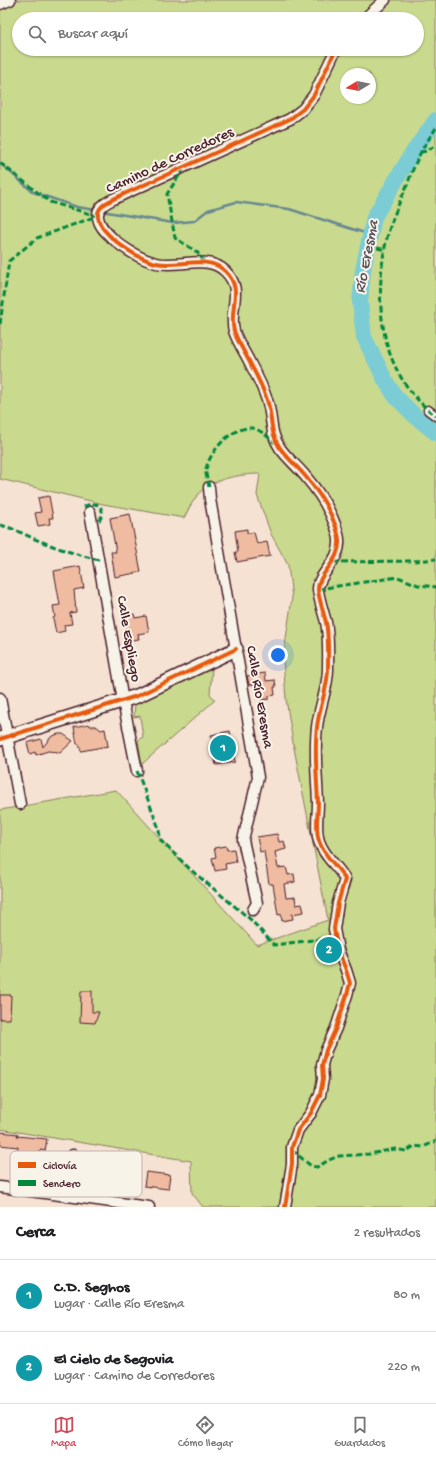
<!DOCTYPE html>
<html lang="es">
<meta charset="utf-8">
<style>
body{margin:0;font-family:"Gochi Hand",sans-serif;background:#f2f2f2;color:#202124}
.compass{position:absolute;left:340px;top:68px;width:36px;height:36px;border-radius:50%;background:#fff;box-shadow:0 1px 3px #0004;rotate:260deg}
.you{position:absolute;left:278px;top:655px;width:14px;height:14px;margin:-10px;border:3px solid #fff;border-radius:50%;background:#1a73e8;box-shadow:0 0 0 6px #1a73e833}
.badge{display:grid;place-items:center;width:26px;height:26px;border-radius:50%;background:#d1495b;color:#fff;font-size:13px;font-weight:700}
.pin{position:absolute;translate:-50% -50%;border:2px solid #fff;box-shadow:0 1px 4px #0006}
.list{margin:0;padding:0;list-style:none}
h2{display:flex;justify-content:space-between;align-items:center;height:52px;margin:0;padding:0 16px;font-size:17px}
h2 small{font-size:13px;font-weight:400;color:#757577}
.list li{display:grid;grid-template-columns:26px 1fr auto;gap:12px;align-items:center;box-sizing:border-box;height:72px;padding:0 16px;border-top:1px solid #e0e0e0}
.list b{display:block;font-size:15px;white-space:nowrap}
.list p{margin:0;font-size:13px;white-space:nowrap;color:#757577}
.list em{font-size:13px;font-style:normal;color:#757577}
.icon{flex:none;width:22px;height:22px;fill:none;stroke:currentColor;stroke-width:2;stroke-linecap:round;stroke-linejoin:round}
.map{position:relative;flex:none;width:436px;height:1207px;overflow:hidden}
.search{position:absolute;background:#fff;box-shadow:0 1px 3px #0004;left:12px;right:12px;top:12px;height:44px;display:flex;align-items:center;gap:10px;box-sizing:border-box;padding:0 14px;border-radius:22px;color:#757577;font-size:15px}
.sheet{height:196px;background:#fff}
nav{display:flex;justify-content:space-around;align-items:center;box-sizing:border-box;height:56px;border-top:1px solid #e0e0e0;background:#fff;font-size:11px;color:#757577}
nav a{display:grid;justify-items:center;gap:2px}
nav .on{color:#d1495b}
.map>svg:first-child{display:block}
.green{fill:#c9da8e;stroke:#8a7c5c;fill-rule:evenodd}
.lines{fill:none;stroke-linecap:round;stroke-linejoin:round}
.stream{stroke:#678792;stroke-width:2.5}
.river{stroke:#7bccd6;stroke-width:16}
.building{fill:#efbba1;stroke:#4a1f2b}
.pedestrian-casing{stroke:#4a1f2b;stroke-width:11}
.minor-casing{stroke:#4a1f2b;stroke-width:13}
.tertiary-casing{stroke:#4a1f2b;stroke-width:16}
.pedestrian{stroke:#f7f3e8;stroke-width:8}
.minor{stroke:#f7f3e8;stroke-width:10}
.tertiary{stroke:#f7f3e8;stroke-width:13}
.quiet{stroke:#00873e;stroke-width:3;stroke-dasharray:6 3;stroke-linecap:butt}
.cycleway-casing{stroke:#f7f3e8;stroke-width:6}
.cycleway{stroke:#e8590c;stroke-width:4}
.labels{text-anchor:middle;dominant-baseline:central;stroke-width:4;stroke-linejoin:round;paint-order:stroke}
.street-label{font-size:15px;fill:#4a1f2b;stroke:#f7f3e8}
.water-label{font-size:16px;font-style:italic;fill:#59535e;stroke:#f7f3e8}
.key{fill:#f7f3e8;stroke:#c3b3af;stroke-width:1}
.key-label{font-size:11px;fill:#4a1f2b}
</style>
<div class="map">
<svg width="436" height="1207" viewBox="0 0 436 1207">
<rect width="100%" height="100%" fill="#f5e2d3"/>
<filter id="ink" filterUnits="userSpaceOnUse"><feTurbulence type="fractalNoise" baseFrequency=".025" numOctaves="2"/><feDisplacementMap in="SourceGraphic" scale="8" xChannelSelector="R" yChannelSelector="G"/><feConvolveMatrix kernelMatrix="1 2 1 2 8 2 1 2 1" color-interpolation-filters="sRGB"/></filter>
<g filter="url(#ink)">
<g class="green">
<path d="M 0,0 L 436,0 L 436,426 L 417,410 L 383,376 C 394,400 416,417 436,433 L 436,1207 L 203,1207 L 192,1193 L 191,1161 L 0,1129 L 0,810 L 116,790 L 257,945 L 328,920 L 293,743 L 286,699 L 283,659 L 292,598 L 288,565 L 271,534 L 257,495 L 260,474 C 240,474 209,479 197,496 C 192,502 188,510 184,518 L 103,504 L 0,479 ZM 19,19 L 417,19 L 417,49 L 19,49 ZM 346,74 L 370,74 L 370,98 L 346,98 Z"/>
<polygon points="212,668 210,694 215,700 142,764 138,740 143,737 140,716 134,717 135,703"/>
</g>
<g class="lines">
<g class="stream">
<polyline points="0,163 33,192 77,207 96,210"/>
<polyline points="101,211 173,223 194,221 208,210 236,202 289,209 371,235"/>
</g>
<polyline class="river" points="436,120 411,155 374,217 363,270 360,302 364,337 385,380 395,396 417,418 436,433"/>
</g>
<g class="building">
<polygon points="49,496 53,518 49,518 50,524 38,526 35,513 41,512 38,498"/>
<polygon points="130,514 141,572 115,577 111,552 116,552 110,518"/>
<polygon points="247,529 247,533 254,532 257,544 267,542 270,556 237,562 235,552 238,552 235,531"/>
<polygon points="80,566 84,588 74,590 76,612 70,613 72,624 64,625 65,631 56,633 53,618 55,617 53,606 60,605 54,571"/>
<polygon points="134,614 135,618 146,616 149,632 138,634 139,639 125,641 124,633 126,633 123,616"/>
<polygon points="265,673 266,681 275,680 276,687 274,687 275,695 269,696 269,699 260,700 257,684 249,685 247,676"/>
<polygon points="89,724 90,726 96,726 101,730 105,729 108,746 81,751 79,744 77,744 74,727"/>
<polygon points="230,731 235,762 216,765 211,735"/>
<polygon points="58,734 63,734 73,741 60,753 58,752 48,751 36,755 35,752 30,754 27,743 41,739 43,747 51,737"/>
<polygon points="277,834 279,842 284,841 286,849 275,852 278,868 286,867 288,875 294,874 295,882 284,884 286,898 295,897 296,905 302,904 304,912 292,914 293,919 282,921 281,914 278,915 273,884 269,884 264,851 260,852 257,837"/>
<polygon points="226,846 227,850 234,849 236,862 225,864 226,869 215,871 212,858 216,857 214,848"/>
<polygon points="81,991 92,991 92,1012 99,1012 95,1023 80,1022"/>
<polygon points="0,995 11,995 10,1019 0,1019"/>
<polygon points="0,1132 18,1134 17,1136 47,1139 45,1151 40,1150 37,1175 30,1174 30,1177 21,1176 22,1166 16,1166 18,1147 0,1145"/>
<polygon points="146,1172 170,1175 168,1189 144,1186"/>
</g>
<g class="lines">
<defs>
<polyline id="pedestrian" points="428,410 436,416"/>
<g id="minor">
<polyline points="0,4 10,0"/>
<polyline points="364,19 385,0"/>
<polyline points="209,487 210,499 258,777 243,840 257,903 253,910"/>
<polyline points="90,512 123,701 137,771"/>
<polyline points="0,698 20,804"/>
<polyline points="0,1187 149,1207"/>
<polyline points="67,1196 73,1155"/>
<path d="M 285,1207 L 292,1164 L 292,1147 L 298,1130 L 311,1113 L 320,1095 L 323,1079 L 322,1065 L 326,1050 L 336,1028 L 347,995 L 350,983 L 346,970 L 338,950 L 334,929 L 338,903 L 345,879 C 338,866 324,857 319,841 C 315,829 318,816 318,803 C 317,778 314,752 317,727 C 319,708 328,688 328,669 C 328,654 329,637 326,622 C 324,615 318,595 318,589 C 318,573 341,561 339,540 C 339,536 337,531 336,527 C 330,510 318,491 306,477 C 298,467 287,458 280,448 C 269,432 273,417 267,400 C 263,388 257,376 251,365 C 246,354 238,343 234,331 C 228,308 245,290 225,271 C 207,254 178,268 156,263 C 140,259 123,248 112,238 C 106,232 99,226 98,217 C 96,204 115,199 124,194 L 290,119 L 303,109 L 314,95 L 336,49"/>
</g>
<polyline id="tertiary" points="0,739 137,696 236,649"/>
</defs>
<use href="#pedestrian" class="pedestrian-casing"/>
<use href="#minor" class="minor-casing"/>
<use href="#tertiary" class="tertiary-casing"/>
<use href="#pedestrian" class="pedestrian"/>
<use href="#minor" class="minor"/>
<use href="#tertiary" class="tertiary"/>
<g class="quiet">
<path d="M 436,128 C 431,136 424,145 420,154 C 414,165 410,178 405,190 C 399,203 393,217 389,230 C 377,273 376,330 397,370 C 406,388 420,404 436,416"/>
<polyline points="420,152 427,151 436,145"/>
<polyline points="0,163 50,202 97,216"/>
<polyline points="184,168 167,194 175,238 197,252 205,263"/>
<polyline points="377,248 386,250"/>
<polyline points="0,324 9,261 37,238 97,216"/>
<path d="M 209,487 C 208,481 205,474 206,469 C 210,451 232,426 252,428 C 260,429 269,438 275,443"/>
<path d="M 84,507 C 89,504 93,503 99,505 C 104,511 103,516 98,522"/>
<path d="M 0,525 C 14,528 27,536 40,541 C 59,549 79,555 99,560"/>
<polyline points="333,562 414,561 436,559"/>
<polyline points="318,589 398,577 418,585 436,587"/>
<polyline points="137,771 158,826 161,841 191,870 250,919 274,945 336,937"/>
<polyline points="292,1150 311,1166 317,1167 329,1160 339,1156 370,1154 395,1149 406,1151 415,1146 423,1147 436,1141"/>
<polyline points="69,1155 82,1156"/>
</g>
<defs>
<g id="cycleway">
<polyline points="0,739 137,696 236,649"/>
<path d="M 285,1207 L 292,1164 L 292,1147 L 298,1130 L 311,1113 L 320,1095 L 323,1079 L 322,1065 L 326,1050 L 336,1028 L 347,995 L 350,983 L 346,970 L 338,950 L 334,929 L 338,903 L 345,879 C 338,866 324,857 319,841 C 315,829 318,816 318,803 C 317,778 314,752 317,727 C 319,708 328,688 328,669 C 328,654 329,637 326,622 C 324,615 318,595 318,589 C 318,573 341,561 339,540 C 339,536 337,531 336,527 C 330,510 318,491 306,477 C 298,467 287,458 280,448 C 269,432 273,417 267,400 C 263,388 257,376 251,365 C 246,354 238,343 234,331 C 228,308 245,290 225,271 C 207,254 178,268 156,263 C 140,259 123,248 112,238 C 106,232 99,226 98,217 C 96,204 115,199 124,194 L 290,119 L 303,109 L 314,95 L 336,49"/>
</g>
</defs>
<use href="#cycleway" class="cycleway-casing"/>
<use href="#cycleway" class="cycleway"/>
</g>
</g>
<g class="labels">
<g class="street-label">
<text transform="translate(170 161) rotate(-25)">Camino de Corredores</text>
<text transform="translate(128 639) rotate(80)">Calle Espliego</text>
<text transform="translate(259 697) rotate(80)">Calle Río Eresma</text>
</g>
<g class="water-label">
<text transform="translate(368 257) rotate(-79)">Río Eresma</text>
</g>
</g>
<rect x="10" y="1151" width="132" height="46" rx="6" class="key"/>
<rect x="18" y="1162" width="18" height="6" fill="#e8590c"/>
<rect x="18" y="1180" width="18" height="6" fill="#00873e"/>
<g class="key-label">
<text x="43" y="1169">Ciclovía</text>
<text x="43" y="1187">Sendero</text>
</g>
</svg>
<svg class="compass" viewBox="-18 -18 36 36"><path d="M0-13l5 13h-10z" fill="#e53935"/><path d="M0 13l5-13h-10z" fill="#757577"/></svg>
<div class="you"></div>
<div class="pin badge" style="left:223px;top:748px;background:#0f9aa8">1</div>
<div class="pin badge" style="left:329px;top:950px;background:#0f9aa8">2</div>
<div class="search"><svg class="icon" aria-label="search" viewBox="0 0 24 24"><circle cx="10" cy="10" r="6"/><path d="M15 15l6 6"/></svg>Buscar aquí</div>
</div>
<section class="sheet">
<h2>Cerca<small>2 resultados</small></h2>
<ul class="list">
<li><span class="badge" style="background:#0f9aa8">1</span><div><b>C.D. Seghos</b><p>Lugar · Calle Río Eresma</p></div><em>80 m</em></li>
<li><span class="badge" style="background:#0f9aa8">2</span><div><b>El Cielo de Segovia</b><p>Lugar · Camino de Corredores</p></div><em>220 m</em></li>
</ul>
</section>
<nav>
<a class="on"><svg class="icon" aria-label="map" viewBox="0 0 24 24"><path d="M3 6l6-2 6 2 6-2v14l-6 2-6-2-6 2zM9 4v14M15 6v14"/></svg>Mapa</a>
<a><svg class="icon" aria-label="directions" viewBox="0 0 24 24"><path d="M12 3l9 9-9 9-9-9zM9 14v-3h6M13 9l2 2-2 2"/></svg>Cómo llegar</a>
<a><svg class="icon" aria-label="saved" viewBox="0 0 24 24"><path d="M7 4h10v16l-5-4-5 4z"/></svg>Guardados</a>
</nav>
